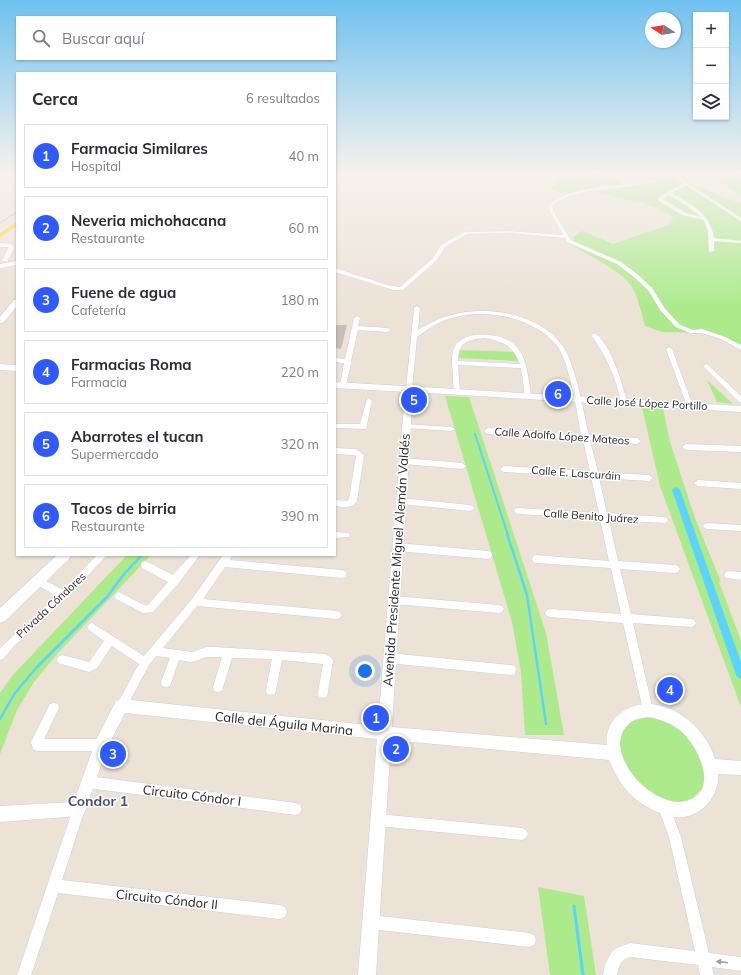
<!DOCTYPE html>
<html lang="es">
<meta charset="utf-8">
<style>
body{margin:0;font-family:Mulish,sans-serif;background:#f7f7f7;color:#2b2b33}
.controls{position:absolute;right:12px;top:12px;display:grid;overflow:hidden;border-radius:0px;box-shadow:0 1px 3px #0004}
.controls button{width:36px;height:36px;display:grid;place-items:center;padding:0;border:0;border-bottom:1px solid #e1e1e2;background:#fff;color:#2b2b33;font:20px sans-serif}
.compass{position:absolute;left:645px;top:12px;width:36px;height:36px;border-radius:50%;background:#fff;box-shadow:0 1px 3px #0004;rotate:281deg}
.you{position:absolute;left:365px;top:671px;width:14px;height:14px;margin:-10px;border:3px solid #fff;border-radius:50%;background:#1a73e8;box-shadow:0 0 0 6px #1a73e833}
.badge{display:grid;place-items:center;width:26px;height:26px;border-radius:50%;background:#2f5aff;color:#fff;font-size:13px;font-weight:700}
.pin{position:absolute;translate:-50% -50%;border:2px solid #fff;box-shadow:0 1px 4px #0006}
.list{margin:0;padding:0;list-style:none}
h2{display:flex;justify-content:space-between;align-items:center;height:52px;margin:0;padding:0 16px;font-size:17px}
h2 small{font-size:13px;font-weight:400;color:#7c7c81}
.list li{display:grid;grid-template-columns:26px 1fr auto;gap:12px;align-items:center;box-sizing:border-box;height:64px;margin:0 8px 8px;padding:0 8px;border:1px solid #e1e1e2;border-radius:0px}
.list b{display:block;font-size:15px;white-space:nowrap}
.list p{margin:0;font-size:13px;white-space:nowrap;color:#7c7c81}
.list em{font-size:13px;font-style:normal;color:#7c7c81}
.icon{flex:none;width:22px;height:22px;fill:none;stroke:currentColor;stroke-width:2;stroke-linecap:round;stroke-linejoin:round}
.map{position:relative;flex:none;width:741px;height:975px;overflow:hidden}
.search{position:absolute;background:#fff;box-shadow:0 1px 3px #0004;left:16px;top:16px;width:320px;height:44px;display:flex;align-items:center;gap:10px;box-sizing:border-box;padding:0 14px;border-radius:0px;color:#7c7c81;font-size:15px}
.panel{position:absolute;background:#fff;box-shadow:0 1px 3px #0004;left:16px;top:72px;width:320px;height:484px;border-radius:0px}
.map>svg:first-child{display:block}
.green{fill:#adea8b}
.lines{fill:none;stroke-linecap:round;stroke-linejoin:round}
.stream-far3{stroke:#5bd4fc;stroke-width:1}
.stream-far2{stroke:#5bd4fc;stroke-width:2}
.stream-far1{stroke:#5bd4fc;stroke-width:2.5}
.stream{stroke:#5bd4fc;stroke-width:3}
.canal{fill:#5bd4fc;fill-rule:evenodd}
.building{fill:#c6bfb6}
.minor-casing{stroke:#cbd0e2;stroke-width:1}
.tertiary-casing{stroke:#cbd0e2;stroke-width:1}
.secondary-casing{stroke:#cbd0e2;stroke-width:1}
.primary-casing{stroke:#fff;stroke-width:1}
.minor{fill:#fff;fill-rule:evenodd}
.tertiary{fill:#fff;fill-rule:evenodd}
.secondary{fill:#fff;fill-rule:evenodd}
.primary{fill:#ffd147;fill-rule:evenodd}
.oneway{fill:#9e9e9e}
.labels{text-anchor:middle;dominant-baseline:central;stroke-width:3;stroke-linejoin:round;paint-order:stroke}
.street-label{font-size:11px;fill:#272727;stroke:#fff}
.near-street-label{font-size:13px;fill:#272727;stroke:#fff}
.near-neighbourhood-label{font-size:14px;font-weight:bold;fill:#434e7c;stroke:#fff}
</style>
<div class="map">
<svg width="741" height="975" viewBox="0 0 741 975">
<rect width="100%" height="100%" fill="#ece2d6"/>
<g class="green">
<path d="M 516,172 C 550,172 588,167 620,181 L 621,183 L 601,191 L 641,185 L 674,177 L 723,197 L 741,203 L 741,347 L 706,333 L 662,332 L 645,326 C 642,314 637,292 629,283 C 619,270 589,256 575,247 L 573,237 L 582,231 L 613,244 L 671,224 L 673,217 L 660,209 L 641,202 L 617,198 L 597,192 L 565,195 L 550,188 L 562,177 C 547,175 530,177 516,172 Z"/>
<polygon points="689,172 741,172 741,196 723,183"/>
<polygon points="460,350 514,352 518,361 459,358"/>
<polygon points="707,380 733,404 717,402"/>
<polygon points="445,396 469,397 546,633 564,735 525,735 521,672 512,622"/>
<polygon points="642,407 663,408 670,442 695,518 721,582 719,582 741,641 741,707 660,486"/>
<polygon points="127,555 151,555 58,653 34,682 17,710 0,754 0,693 12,676"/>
<polygon points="647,714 675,723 697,746 705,776 702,789 693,798 681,802 667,802 653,796 628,774 618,746 620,734 626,724"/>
<polygon points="538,887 584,896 596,975 550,975"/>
</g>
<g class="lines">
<polyline class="stream-far3" points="0,223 17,212"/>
<polyline class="stream-far2" points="475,434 508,535"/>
<g class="stream-far1">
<polyline points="507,534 527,595 546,724"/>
<polyline points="0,719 15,693 37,667 107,597 124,574 142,555"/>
</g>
<polyline class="stream" points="574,906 583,975"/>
<polygon class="canal" points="676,487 678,488 680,490 741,662 741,679 738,678 736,675 672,490 674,488"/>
</g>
<polygon class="building" points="335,325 347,325 341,349 335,348"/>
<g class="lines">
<defs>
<g id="minor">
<path d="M 675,175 L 741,218 L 741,221 L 686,185 L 672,193 C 691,204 711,214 714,238 L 741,241 L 741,243 L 714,241 L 714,251 L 709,252 L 708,231 L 704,220 L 682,215 L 659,201 L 658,198 L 683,183 L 674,177 L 640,185 L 585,192 L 564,198 L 552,206 L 554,212 L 571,240 L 621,262 L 637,274 L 652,288 L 665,309 L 680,325 L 693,330 L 702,329 L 725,337 L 741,345 L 741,350 L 721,339 L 702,333 L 690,333 L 676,327 L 661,311 L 648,290 L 633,276 L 617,264 L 567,242 L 565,238 L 509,233 L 467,234 L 445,247 L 437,260 L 403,290 L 392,290 L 389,288 L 392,286 L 400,287 L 433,258 L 441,245 L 464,232 L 509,231 L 563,235 L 550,212 L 548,206 C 569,185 610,187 639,183 C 651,181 663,177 675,175 ZM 669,195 L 687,206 L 701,217 L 686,213 L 663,199 Z"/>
<path d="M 0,243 L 11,244 L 14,247 C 13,253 9,257 7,262 L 2,261 C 4,255 7,253 8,247 L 0,247 Z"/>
<path d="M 417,306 L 420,308 L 418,330 C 428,324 439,318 451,315 C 487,305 538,313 562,345 C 576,364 583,411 589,435 L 637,438 L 641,441 L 637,444 L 590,440 L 598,472 L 649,475 L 653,478 L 649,481 L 599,478 L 607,513 L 664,517 L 667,518 L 668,520 L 667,522 L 664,523 L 609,520 L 618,561 L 675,565 L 678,566 L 680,569 L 678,572 L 675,573 L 620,569 L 631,614 L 691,619 L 694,620 L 696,623 L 694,626 L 691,627 L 633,623 L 653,710 L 652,714 L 648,715 L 644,714 L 643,710 L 623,623 L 550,617 L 547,616 L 545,613 L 547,610 L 550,609 L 621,614 L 611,568 L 536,563 L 533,562 L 532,559 L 533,556 L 536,555 L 609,561 L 600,519 L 518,514 L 515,513 L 514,511 L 515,509 L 518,508 L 599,513 L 591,477 L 504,472 L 500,469 L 504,466 L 590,471 L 583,440 L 488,434 L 484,431 L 488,428 L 581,435 C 577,412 570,365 558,347 C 536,317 486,308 452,318 C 439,321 428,329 417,337 L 412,389 L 411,391 L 407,391 L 406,389 L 414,308 Z"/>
<polygon points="357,316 360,318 358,326 388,328 391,330 388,332 358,330 351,361 352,362 351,364 346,385 343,387 340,385 344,363 335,362 335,358 345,359 354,318"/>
<path d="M 594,333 C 610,341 623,385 627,402 L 626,404 L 622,404 L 621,402 C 615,376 607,357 591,335 Z"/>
<path d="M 473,335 C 522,332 526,355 531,396 L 530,398 L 526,398 L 525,396 L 521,368 L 458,365 L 460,392 L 459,394 L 455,394 C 453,388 453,381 453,375 C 451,353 450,342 473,335 ZM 483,338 C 501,340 514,346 520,364 L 458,361 C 458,343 467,340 483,338 Z"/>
<polygon points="669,347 672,349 693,406 692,408 690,408 687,406 666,349"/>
<polygon points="706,364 708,365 741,396 741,402 739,402 703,366"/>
<polygon points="367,399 369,399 372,401 366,429 335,428 335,424 360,424"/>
<polygon points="403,424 451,427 455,429 451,431 406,428 402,426"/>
<polygon points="686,444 741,446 741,452 686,450 682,447"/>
<path d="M 335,448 L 356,449 L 364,455 L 357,501 C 351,509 344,507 335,506 L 335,500 L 347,501 L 349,499 L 356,456 L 354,455 L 335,454 Z"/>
<polygon points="404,458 462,463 466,466 462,469 404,464 400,461"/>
<polygon points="698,480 741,483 741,489 698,486 694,483"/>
<polygon points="401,498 470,505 473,506 474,508 473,510 470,511 401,504 398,503 397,501 398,499"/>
<polygon points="707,523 741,525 741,531 707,529 704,528 703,526 704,524"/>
<polygon points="335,532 349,533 350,535 349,537 335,538"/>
<polygon points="397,543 488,551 491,552 492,555 491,558 488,559 397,551 394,550 393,547 394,544"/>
<polygon points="97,555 107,555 67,598 16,644 4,658 0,660 0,648 57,596 35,584 33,581 35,578 38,577 41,578 63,590"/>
<polygon points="191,555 200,555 178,584 153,612 143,613 116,599 114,596 116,593 119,592 144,605 148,605 168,582 142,568 141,565 142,562 145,561 148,562 173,575"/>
<polygon points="223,555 232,555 230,560 342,570 345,571 347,574 345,577 342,578 225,567 203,599 337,611 340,612 342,615 340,618 337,619 197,606 163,648 192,652 206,647 215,647 325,654 332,658 333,661 327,697 323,698 319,697 318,693 323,664 282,660 276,690 275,694 271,695 267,694 266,690 272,659 232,658 223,687 222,691 218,692 214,691 213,687 222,657 206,657 192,662 179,660 170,686 166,687 162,686 161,682 170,658 156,656 149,665 125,710 121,711 117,710 116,706 139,664 112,646 97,668 89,672 58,663 57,660 58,657 62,655 89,662 104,641 89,630 87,627 89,624 92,623 144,656 192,599"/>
<polygon points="729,571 741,572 741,580 726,578 724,575 726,572"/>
<polygon points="394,596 499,605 502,606 504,609 502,612 499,613 394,604 391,603 389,600 391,597"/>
<polygon points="389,653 511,665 515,666 516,670 515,674 511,675 389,663 385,661 384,658 385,655"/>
<polygon points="54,703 58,704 59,708 44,739 101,739 105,741 107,745 105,749 101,751 37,751 33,749 31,742 50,704"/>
<polygon points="88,776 296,803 300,805 302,809 300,813 296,815 88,788 84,786 82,782 84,778"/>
<path d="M 664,801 L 668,803 L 681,837 L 709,953 L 741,957 L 741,971 L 712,967 L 714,975 L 700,975 L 698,965 L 630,957 C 620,960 619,966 617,975 L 603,975 L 605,965 L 611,953 L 616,948 L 630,943 L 695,951 L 669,837 L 658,807 L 660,803 Z"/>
<polygon points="79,803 83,805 85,809 62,880 280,905 285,907 287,912 285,917 280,919 58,893 31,975 17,975 73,809 75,805"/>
<polygon points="378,814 522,828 526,830 528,834 526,838 522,840 378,826 374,824 372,820 374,816"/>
<polygon points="371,915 529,933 534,935 536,940 534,945 529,947 371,929 366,927 364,922 366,917"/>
</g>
<g id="tertiary">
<polygon points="17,261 17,265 0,268 0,264"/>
<polygon points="335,268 394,287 395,288 390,289 335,272"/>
<polygon points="14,300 17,300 17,306 3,323 0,323 0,317"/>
<path d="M 335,382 L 741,406 L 741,412 L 413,392 L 392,727 L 607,745 C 605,736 609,724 616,717 C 651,684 704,720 715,759 L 741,761 L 741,775 L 718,774 C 720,798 698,821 673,817 C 659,814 643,806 632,796 C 621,786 615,773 609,760 L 391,740 L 376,975 L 358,975 L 377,739 L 125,713 L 107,748 L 84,814 L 79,816 L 0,822 L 0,806 L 74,802 L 96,740 L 116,701 L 121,699 L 378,726 L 405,392 L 335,388 ZM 648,717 C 660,719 671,723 681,731 C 698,746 721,792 686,801 C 651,810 597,748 631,722 C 635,719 643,718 648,717 Z"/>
</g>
<g id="secondary">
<polygon points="0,364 17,365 17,371 0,370"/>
<polygon points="57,555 71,555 69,559 5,621 0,623 0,608"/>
</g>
<polygon id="primary" points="14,222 17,222 17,227 0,238 0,233"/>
</defs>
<use href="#minor" class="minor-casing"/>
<use href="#tertiary" class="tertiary-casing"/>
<use href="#secondary" class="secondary-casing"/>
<use href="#primary" class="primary-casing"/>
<use href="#minor" class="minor"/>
<use href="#tertiary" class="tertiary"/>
<use href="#secondary" class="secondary"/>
<use href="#primary" class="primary"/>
</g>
<defs><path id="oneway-solid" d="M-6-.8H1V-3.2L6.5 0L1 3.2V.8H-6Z"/></defs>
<use class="oneway" href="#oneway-solid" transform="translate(722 962) rotate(-173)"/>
<linearGradient id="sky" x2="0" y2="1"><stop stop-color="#6fc1f0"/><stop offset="0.56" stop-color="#f6f2ed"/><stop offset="1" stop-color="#f6f2ed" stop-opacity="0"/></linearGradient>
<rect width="741" height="308" fill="url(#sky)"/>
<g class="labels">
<g class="street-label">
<text transform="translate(647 403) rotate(3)">Calle José López Portillo</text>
<text transform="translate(562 436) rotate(4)">Calle Adolfo López Mateos</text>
<text transform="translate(576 473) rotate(4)">Calle E. Lascuráin</text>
<text transform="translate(591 516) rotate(4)">Calle Benito Juárez</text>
<text transform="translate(51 605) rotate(-43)">Privada Cóndores</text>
</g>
<g class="near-street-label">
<text transform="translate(396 560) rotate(-86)">Avenida Presidente Miguel Alemán Valdés</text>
<text transform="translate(284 723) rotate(6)">Calle del Águila Marina</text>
<text transform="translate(192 795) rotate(7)">Circuito Cóndor I</text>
<text transform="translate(167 899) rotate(6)">Circuito Cóndor II</text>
</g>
<g class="near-neighbourhood-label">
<text x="98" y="801">Condor 1</text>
</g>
</g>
</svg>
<div class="controls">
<button>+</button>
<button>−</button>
<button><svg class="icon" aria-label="layers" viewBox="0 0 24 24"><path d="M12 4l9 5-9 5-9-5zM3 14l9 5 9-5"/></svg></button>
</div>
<svg class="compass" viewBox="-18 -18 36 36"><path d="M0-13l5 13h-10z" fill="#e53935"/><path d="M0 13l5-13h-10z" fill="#7c7c81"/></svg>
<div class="you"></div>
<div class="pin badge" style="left:376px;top:718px">1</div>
<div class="pin badge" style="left:396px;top:749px">2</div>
<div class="pin badge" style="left:113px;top:754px">3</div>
<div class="pin badge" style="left:670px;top:690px">4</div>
<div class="pin badge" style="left:414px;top:400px">5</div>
<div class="pin badge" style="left:558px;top:394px">6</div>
<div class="search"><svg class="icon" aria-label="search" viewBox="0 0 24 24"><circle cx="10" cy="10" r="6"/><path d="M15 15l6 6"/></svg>Buscar aquí</div>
<section class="panel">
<h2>Cerca<small>6 resultados</small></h2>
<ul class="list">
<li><span class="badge">1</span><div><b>Farmacia Similares</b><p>Hospital</p></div><em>40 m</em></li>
<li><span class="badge">2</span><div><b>Neveria michohacana</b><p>Restaurante</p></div><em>60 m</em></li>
<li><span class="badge">3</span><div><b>Fuene de agua</b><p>Cafetería</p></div><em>180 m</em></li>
<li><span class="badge">4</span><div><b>Farmacias Roma</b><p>Farmacia</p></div><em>220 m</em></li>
<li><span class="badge">5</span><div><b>Abarrotes el tucan</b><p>Supermercado</p></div><em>320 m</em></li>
<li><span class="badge">6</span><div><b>Tacos de birria</b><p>Restaurante</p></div><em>390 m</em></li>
</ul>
</section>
</div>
